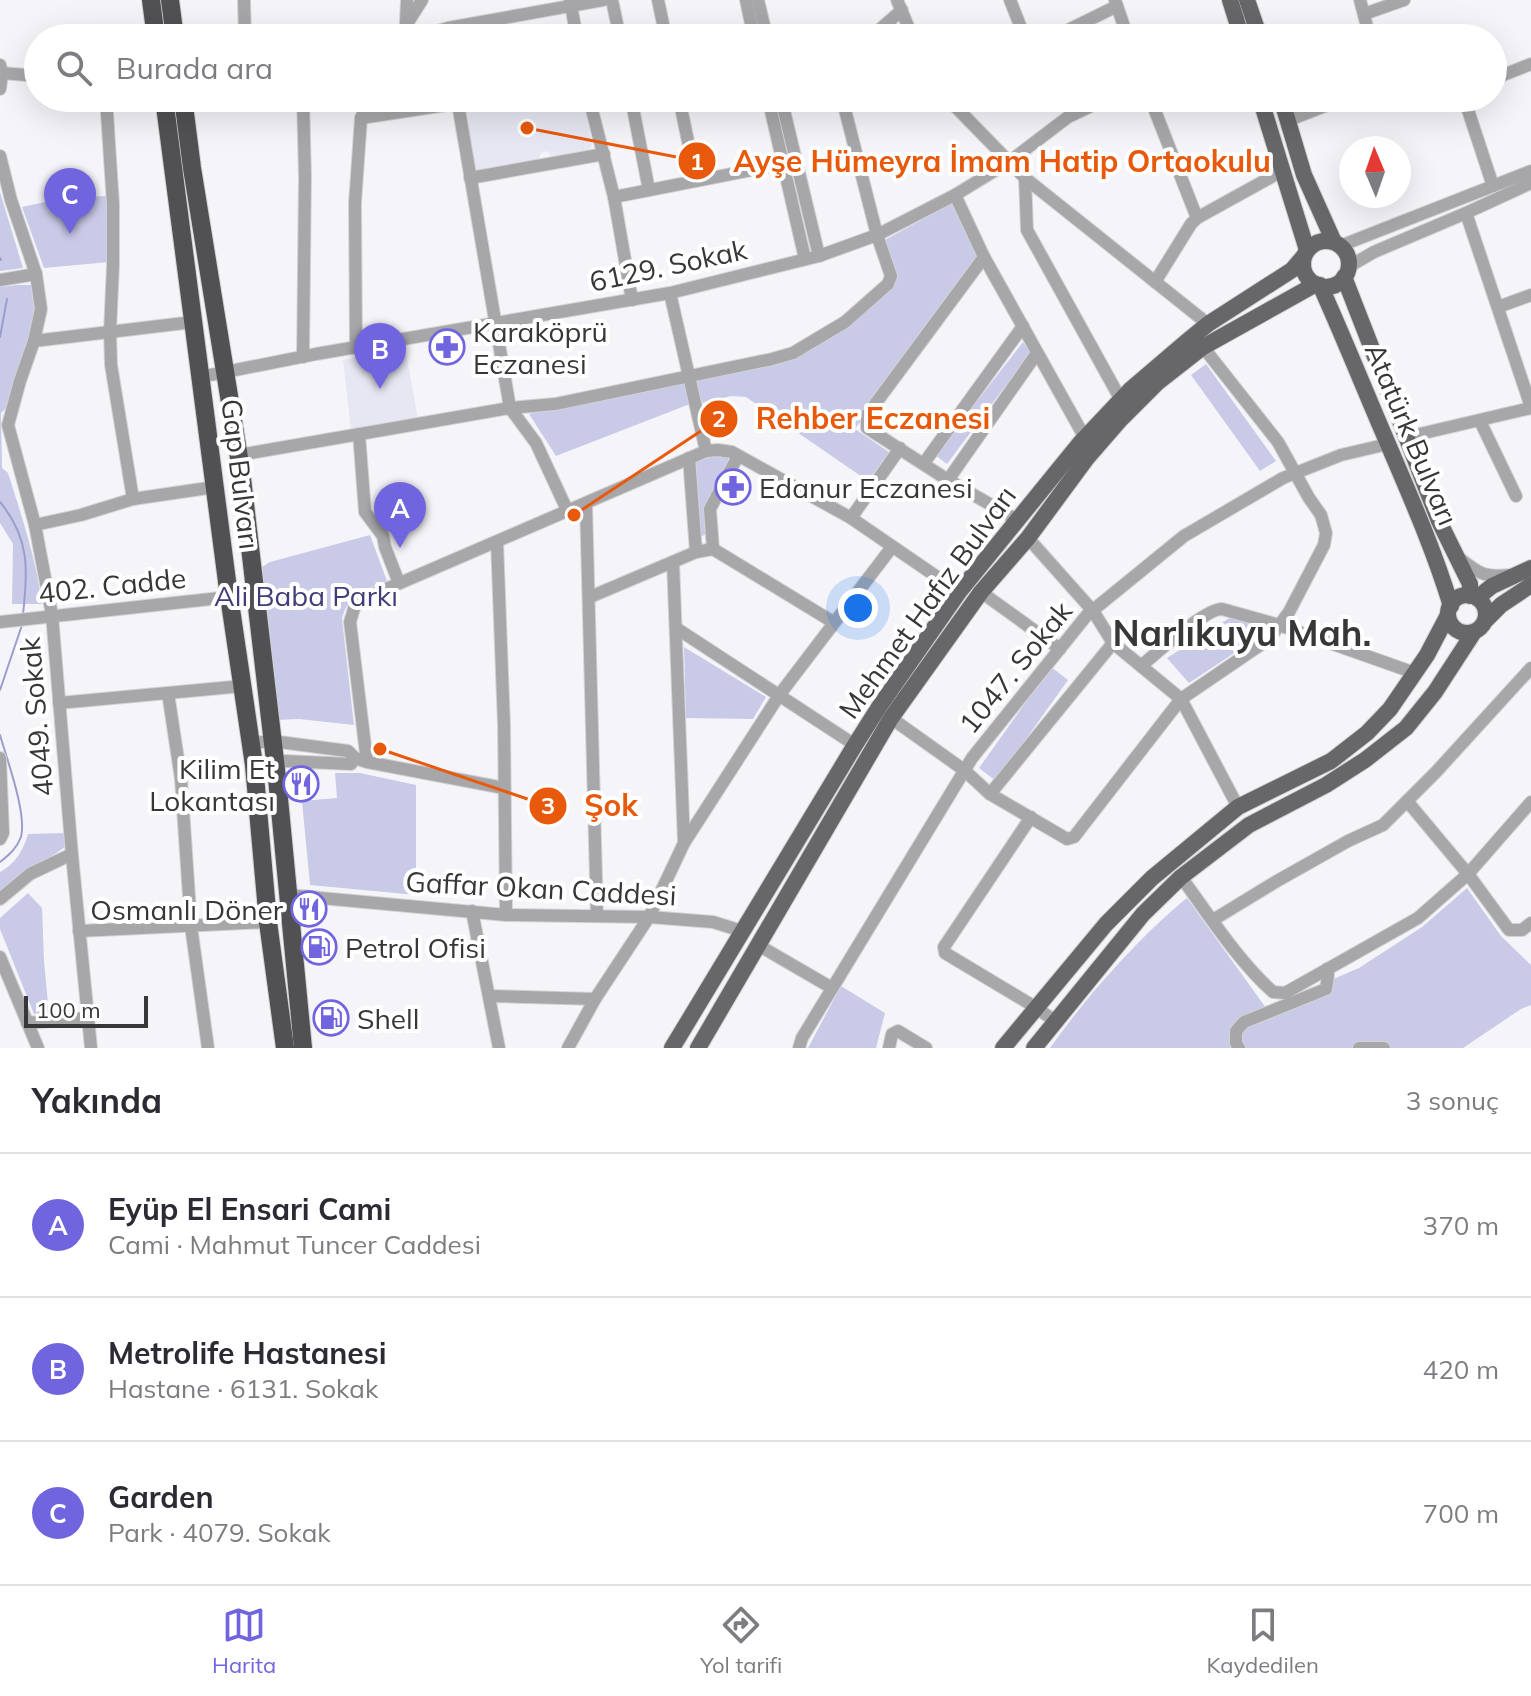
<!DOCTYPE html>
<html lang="tr">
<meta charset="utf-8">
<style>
body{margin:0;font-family:Mulish,sans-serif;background:#f2f2f3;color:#2b2b33}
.compass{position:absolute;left:1339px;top:136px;width:72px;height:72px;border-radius:50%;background:#fff;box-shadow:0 8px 32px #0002;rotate:358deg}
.scale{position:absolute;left:24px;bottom:20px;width:124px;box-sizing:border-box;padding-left:8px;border:4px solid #373739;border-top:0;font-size:22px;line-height:28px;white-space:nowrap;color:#373739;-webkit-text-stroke:6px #fff;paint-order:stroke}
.you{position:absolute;left:858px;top:608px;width:28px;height:28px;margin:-20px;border:6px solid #fff;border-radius:50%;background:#1a73e8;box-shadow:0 0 0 12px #1a73e833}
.badge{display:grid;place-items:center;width:52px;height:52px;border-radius:50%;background:#7065df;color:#fff;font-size:26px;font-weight:700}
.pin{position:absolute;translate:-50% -66px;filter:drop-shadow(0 2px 4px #0008)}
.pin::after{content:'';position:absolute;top:42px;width:28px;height:24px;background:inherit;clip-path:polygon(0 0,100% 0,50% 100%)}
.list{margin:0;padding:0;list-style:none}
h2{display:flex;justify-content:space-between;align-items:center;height:104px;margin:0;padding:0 32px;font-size:34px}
h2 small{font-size:26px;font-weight:400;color:#7c7c81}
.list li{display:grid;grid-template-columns:52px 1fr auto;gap:24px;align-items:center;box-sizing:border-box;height:144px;padding:0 32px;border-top:2px solid #e1e1e2}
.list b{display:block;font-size:30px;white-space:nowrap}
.list p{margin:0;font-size:26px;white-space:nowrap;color:#7c7c81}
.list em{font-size:26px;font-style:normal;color:#7c7c81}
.icon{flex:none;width:44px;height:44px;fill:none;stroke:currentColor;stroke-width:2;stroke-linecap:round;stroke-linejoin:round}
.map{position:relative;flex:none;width:1531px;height:1048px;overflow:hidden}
.search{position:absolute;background:#fff;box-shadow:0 8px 32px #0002;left:24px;right:24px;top:24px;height:88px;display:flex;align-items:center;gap:20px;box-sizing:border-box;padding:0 28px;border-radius:44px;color:#7c7c81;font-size:30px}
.sheet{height:536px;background:#fff}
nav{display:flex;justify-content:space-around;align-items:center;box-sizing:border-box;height:112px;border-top:2px solid #e1e1e2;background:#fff;font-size:22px;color:#7c7c81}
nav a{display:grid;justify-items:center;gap:4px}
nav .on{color:#7065df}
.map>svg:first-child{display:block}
.built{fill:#e7e7f3}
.green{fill:#c8cae8}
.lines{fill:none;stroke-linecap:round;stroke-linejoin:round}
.stream{stroke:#9c9dcc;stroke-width:2}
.minor-casing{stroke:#d3d3d6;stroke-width:14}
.major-casing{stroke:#d3d3d6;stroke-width:18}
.highway-casing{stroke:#d3d3d6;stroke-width:20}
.minor{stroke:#a7a7a9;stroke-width:12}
.major{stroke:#67676a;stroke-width:16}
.highway{stroke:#515154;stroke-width:18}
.labels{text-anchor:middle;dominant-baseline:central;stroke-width:8;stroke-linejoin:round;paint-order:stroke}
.street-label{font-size:28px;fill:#373739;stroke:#fff}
.poi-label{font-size:28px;fill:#373739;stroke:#fff;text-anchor:start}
.park-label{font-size:28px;fill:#403d79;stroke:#fff}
.district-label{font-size:36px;font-weight:bold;fill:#373739;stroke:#fff}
.leader{fill:none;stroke:#e8590c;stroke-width:3}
.callout-dot{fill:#e8590c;stroke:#fff;stroke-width:3}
.mark-label{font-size:24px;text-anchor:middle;font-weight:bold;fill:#fff}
.callout-label{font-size:30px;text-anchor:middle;font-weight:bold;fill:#e8590c;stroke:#fff;stroke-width:8;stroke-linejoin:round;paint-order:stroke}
</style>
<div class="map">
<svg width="1531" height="1048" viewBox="0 0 1531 1048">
<rect width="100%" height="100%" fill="#f5f5f9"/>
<g class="built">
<polygon points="528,98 584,98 592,146 588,150 551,156 547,151 541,153 539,159 475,171 463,110"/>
<polygon points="405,348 418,418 351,429 343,360"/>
</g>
<g class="green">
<polygon points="0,192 23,268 0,271"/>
<polygon points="109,196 109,262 44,268 22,207 68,197"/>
<polygon points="952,203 979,253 855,429 889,452 868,481 746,397 731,396 702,403 696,380 794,355 896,278 885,240"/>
<path d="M 17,285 L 31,285 L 34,308 L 32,325 L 9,405 L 1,413 L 2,468 L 8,473 C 22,517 36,559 42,604 L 12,604 L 13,544 L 0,523 L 0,287 Z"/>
<polygon points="1023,342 1030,353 947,464 935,455"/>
<polygon points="1206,364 1276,461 1260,471 1191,375"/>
<polygon points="684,381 690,404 556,456 529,414"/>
<polygon points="718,454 728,457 728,464 705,507 705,535 702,536 699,535 696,460"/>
<path d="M 370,535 L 387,581 C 365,590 348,594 342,619 L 354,725 L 299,719 L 276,720 L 262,567 L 270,562 Z"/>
<polygon points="1231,617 1269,630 1189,683 1167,658"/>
<polygon points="684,647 766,697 753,719 686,718"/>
<polygon points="1051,667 1068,680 996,781 979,768"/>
<polygon points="335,773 360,773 416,785 416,895 310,885 302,801 337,798"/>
<path d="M 65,833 L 65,847 L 0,893 L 0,872 C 16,863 23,851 28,834 Z"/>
<path d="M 1467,888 L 1501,936 L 1531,965 L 1531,1005 L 1521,1009 L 1463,1048 L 1050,1048 C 1086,997 1139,937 1187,898 L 1266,1008 L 1359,968 L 1422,927 Z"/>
<polygon points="28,893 42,908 44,961 49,1014 34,1014 0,929 0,918"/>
<polygon points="841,986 885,1013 876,1048 808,1048"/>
</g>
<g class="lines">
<g class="stream">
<polyline points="0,258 1,260"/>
<polyline points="0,337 7,299"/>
<path d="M 0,502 C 30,538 28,571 23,614"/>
<polyline points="0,690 22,625"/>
<path d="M 0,735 C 7,760 27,813 21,837 C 17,848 9,855 0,862"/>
</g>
<defs>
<g id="minor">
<polyline points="244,0 245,38"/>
<polyline points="570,0 577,38"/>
<polyline points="612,0 620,38"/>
<polyline points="658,0 666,38"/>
<polyline points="746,0 754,38"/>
<polyline points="758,0 767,38"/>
<polyline points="897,0 913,38"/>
<polyline points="1010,0 1025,38"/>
<polyline points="1115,0 1128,38"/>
<polyline points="1360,0 1370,38"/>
<polyline points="1364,14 1404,0"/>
<polyline points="406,22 407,0"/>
<polyline points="398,38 422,0"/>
<polyline points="413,38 448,28 603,0"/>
<polyline points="870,38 902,10"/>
<polyline points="1052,38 1117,6"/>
<polyline points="1226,38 1256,26"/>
<polyline points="0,65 2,73 0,89"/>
<polyline points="2,73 38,76"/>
<polyline points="1493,79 1531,64"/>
<polyline points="106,98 113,204 113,265 110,332 111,365 133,499"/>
<polyline points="457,98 510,408 536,443 568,512"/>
<polyline points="589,98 614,197 632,300"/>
<polyline points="631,98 649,190"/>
<polyline points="679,98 696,180"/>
<polyline points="768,98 805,259"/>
<polyline points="781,98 819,256"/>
<polyline points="947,98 1025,178 1208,324"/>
<polyline points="1150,98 1197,218"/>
<polyline points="1464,98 1493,186"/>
<polyline points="361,118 492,98"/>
<polyline points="1289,120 1346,98"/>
<polyline points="0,156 11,200 36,274 41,309 34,341 20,381 8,425 35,525 52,615 72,855 91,1048"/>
<polyline points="470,178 604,154"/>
<polyline points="1025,178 1027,230 1121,400"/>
<polyline points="955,195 984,257 1085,438"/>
<polyline points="614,197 783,164"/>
<polyline points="1466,213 1531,407"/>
<polyline points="1340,246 1531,171"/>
<polyline points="984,257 867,415 867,428 948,480 1017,520"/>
<polyline points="1348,267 1374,252 1466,213 1531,183"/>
<polyline points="0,280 36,274"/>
<polyline points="1155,282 1191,224 1197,218 1282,171"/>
<polyline points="670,293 706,451"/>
<polyline points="1498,307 1531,295"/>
<polyline points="34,341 193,322"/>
<polyline points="356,347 355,203 361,118 370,98"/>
<polyline points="303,357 305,177 303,98"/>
<polyline points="200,377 316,354 670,293 819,256 877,235 955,195 1009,162 1068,117 1108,98"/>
<polyline points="1480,421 1516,496"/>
<polyline points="359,434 365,512 383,536 385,547 399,583"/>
<polyline points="1407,437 1531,408"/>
<polyline points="239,455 510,408 555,404 772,359 793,353 845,322 888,284 891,276 877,235 842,98"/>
<polyline points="689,458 696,552"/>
<polyline points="924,463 1023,326"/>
<polyline points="948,480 1037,353"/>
<polyline points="586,504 597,916"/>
<polyline points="851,518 900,448"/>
<polyline points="35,525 81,515 133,499 215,487"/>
<polyline points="1028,538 1093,611 1113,643 1181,699 1238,807"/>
<polyline points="497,542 504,725 506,915"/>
<polyline points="713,549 710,509 738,456"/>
<path d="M 1458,557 C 1478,573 1484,578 1510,575"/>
<polyline points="981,592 1060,649"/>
<polyline points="590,597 696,552 713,549 833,622"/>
<polyline points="0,622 229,597"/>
<polyline points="676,628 855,745"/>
<path d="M 1141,666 C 1157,653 1204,609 1222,609 L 1279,625 L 1415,673"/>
<polyline points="168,693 181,779 191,926 208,1048"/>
<polyline points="59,703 243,686"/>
<polyline points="891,718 964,770 990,794 1113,643"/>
<polyline points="251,743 272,741 348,751 355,758"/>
<polyline points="0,758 3,833 0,839"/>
<polyline points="367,762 350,622 356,602 706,451 718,450 732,452 851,518 959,592"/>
<polyline points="254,765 284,761 351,764 355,758 367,762 504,788"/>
<polyline points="990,794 1067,839 1074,837 1181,699 1269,639 1289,612 1324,545 1326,533 1321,515 1309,498 1278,442 1203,347"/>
<polyline points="1407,801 1468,874 1509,930 1522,930 1531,923"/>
<polyline points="1031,817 944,947 945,953 1035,1007 1055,1021"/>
<polyline points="684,843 780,694 892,547"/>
<path d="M 1181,877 C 1209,915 1238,961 1273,992 L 1285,993 L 1418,918 L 1468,874 L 1531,802"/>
<polyline points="288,895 506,915 649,917 713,922 742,931"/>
<polyline points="0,899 30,874 72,854"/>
<polyline points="472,911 499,1048"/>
<polyline points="1213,920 1277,881 1348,841 1383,825 1436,772 1531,668"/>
<polyline points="79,931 268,922"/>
<polyline points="758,945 832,988"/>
<polyline points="0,957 38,1048"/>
<polyline points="489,996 595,999"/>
<polyline points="27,1023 88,1018"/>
<polyline points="568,1048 595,999 649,917 684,843 673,562"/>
<polyline points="799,1048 802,1038 972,758 1087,615 1184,536 1283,478 1341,455 1388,444"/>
<polyline points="889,1048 892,1034 898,1031 926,1048"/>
<polyline points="1239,1048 1236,1043 1236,1031 1244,1022 1326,989 1328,975 1327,969"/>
<polyline points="1359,1048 1384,1048"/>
</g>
<g id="major">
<polyline points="1230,0 1242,38"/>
<polyline points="1247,0 1260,38"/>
<polyline points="1260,98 1307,250"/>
<polyline points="1281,98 1304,175 1334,242"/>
<circle cx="1326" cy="264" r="23"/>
<polyline points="1344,277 1439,521 1470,584 1470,596"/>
<path d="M 1320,285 C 1344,338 1365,391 1388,444 C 1411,498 1434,550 1451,606"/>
<circle cx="1467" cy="614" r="19"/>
<polyline points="1477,598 1492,586 1531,568"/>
<polyline points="1486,620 1501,605 1531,585"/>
<polyline points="672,1048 855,745 879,707 959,592 1080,443 1131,389 1186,342 1208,324 1292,270 1304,256"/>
<polyline points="698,1048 891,718 981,592 1028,538 1087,458 1120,420 1157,383 1203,347 1316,284"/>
<polyline points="1003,1048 1106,924 1152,878 1238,807 1331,761 1367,733 1390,709 1427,655 1448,615"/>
<polyline points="1034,1048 1143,914 1181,877 1249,825 1326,785 1365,760 1406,728 1435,692 1474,632"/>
</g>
<g id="highway">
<polyline points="151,0 156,38"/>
<polyline points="170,0 175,38"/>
<polyline points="164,98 228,589 254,765 268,922 285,1048"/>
<polyline points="183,98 192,168 241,470 277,778 303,1048"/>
</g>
</defs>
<use href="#minor" class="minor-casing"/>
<use href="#major" class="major-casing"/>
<use href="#highway" class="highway-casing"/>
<use href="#minor" class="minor"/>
<use href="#major" class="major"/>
<use href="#highway" class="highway"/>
</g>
<defs>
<symbol id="pharmacy-ring" viewBox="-11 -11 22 22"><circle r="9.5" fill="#fff" stroke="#7065df" stroke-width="1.5"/><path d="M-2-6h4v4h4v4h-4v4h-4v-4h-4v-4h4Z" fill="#7065df"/></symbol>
<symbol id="restaurant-ring" viewBox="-11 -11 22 22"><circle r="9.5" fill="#fff" stroke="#7065df" stroke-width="1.5"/><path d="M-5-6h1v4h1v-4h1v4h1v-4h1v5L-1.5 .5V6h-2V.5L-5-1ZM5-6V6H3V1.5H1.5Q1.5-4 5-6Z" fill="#7065df"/></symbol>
<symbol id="fuel-ring" viewBox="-11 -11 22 22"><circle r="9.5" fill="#fff" stroke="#7065df" stroke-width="1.5"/><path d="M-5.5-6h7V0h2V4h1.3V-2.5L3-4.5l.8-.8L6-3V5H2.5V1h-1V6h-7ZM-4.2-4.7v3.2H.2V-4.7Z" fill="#7065df"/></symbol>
</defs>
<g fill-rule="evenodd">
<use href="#pharmacy-ring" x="427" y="327" width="40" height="40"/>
<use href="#pharmacy-ring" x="713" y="467" width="40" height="40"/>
<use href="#restaurant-ring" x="281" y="764" width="40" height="40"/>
<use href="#restaurant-ring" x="289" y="889" width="40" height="40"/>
<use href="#fuel-ring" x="299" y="927" width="40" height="40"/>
<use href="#fuel-ring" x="311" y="998" width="40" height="40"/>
</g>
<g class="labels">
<g class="street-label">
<text transform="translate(668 265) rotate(-12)">6129. Sokak</text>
<text transform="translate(1412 434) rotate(67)">Atatürk Bulvarı</text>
<text transform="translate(241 474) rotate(83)">Gap Bulvarı</text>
<text transform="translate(112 585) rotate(-6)">402. Cadde</text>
<text transform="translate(927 602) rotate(-54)">Mehmet Hafız Bulvarı</text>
<text transform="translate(1015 667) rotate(-51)">1047. Sokak</text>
<text transform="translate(36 717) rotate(-95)">4049. Sokak</text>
<text transform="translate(541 888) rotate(3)">Gaffar Okan Caddesi</text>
</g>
<g class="poi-label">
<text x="473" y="331">Karaköprü<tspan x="473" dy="32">Eczanesi</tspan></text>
<text x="759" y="487">Edanur Eczanesi</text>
<text x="275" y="768" text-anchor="end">Kilim Et<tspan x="275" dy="32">Lokantası</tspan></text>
<text x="283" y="909" text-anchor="end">Osmanlı Döner</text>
<text x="345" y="947">Petrol Ofisi</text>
<text x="357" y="1018">Shell</text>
</g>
<g class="park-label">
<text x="306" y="595">Ali Baba Parkı</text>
</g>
<g class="district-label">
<text x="1242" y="632">Narlıkuyu Mah.</text>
</g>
</g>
<path class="leader" d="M527 128L697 161M574 515L719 419M380 749L548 806"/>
<g class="callout-dot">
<circle cx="527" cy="128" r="8"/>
<circle cx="574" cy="515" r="8"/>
<circle cx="380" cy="749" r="8"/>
<circle cx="697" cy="161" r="20"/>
<circle cx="719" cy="419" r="20"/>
<circle cx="548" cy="806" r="20"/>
</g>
<g class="mark-label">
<text x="697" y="170">1</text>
<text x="719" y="427">2</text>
<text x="548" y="814">3</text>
</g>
<g class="callout-label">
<text x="1002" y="172">Ayşe Hümeyra İmam Hatip Ortaokulu</text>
<text x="873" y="429">Rehber Eczanesi</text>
<text x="611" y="816">Şok</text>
</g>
</svg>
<svg class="compass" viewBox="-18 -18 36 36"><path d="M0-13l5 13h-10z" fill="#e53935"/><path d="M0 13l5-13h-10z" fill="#7c7c81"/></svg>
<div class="scale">100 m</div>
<div class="you"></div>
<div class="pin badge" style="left:400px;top:548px">A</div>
<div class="pin badge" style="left:380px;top:389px">B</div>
<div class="pin badge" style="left:70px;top:234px">C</div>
<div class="search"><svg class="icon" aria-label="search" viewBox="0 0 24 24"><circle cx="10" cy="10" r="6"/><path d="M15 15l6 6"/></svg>Burada ara</div>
</div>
<section class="sheet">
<h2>Yakında<small>3 sonuç</small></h2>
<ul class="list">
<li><span class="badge">A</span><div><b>Eyüp El Ensari Cami</b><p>Cami · Mahmut Tuncer Caddesi</p></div><em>370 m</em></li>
<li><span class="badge">B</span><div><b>Metrolife Hastanesi</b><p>Hastane · 6131. Sokak</p></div><em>420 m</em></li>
<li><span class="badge">C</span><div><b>Garden</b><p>Park · 4079. Sokak</p></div><em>700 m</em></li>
</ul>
</section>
<nav>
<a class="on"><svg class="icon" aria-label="map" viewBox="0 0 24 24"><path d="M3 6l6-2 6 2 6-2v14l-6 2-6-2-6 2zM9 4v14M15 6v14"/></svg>Harita</a>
<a><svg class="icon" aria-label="directions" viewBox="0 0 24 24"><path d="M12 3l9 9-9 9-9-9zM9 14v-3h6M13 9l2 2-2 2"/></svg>Yol tarifi</a>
<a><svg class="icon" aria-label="saved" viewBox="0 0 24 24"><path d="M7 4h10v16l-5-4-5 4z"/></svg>Kaydedilen</a>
</nav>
